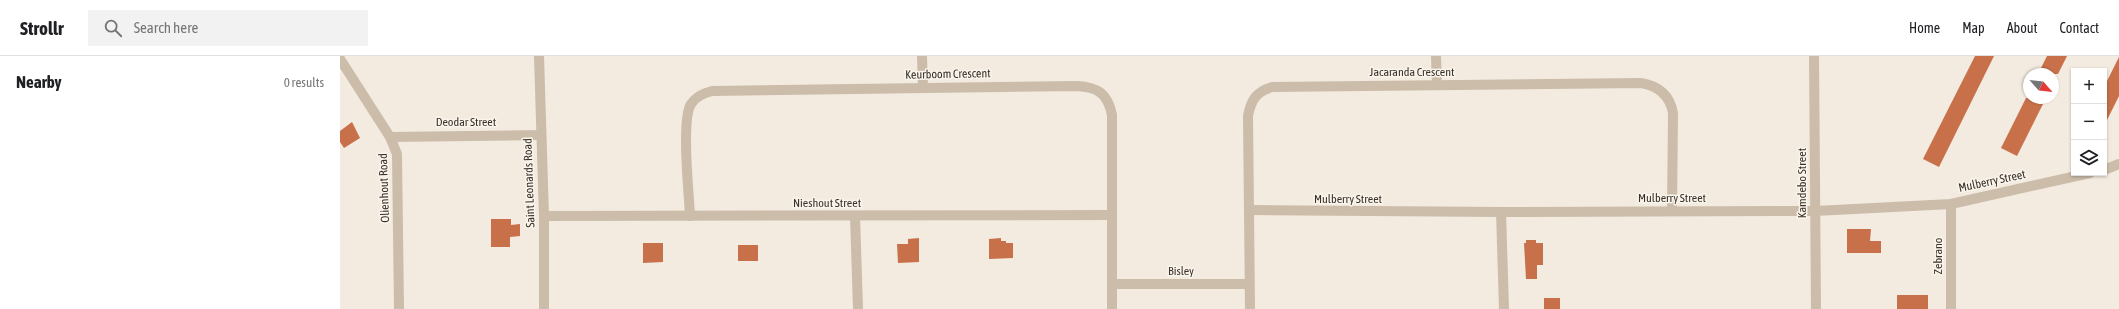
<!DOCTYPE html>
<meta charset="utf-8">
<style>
body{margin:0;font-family:"Asap Condensed",sans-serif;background:#f2f2f2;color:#202124}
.controls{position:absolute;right:12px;top:12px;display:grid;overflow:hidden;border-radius:0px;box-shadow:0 1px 3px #0004}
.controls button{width:36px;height:36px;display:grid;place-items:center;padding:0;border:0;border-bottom:1px solid #e0e0e0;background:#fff;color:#202124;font:20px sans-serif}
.compass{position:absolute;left:1683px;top:12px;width:36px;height:36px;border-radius:50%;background:#fff;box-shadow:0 1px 3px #0004;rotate:117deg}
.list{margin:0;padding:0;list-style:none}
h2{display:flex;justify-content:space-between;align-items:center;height:52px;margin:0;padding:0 16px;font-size:17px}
h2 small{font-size:13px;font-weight:400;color:#757577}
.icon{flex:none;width:22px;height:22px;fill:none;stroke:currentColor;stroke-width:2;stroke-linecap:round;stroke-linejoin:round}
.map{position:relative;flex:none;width:1779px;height:253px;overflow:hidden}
header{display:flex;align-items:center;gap:24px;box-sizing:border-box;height:56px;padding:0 20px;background:#fff;border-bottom:1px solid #e0e0e0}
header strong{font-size:19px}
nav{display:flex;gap:22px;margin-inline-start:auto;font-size:14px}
.search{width:280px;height:36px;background:#f2f2f2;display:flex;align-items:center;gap:10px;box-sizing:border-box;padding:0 14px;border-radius:0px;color:#757577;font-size:15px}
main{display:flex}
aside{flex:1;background:#fff}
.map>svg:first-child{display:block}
.building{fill:#c77049}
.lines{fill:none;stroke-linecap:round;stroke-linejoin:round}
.minor{stroke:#ccbcaa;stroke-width:10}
.labels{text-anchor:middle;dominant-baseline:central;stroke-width:3;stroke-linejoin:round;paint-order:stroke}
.street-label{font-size:12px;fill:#39302a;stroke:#faf5ec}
</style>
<header>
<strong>Strollr</strong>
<div class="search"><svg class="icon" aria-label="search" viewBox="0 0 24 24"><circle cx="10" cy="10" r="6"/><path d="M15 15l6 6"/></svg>Search here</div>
<nav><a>Home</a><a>Map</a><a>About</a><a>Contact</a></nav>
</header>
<main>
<aside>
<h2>Nearby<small>0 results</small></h2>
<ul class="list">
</ul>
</aside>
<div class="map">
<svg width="1779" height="253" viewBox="0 0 1779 253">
<rect width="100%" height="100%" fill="#f3ebdf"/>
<g class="building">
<polygon points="1635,0 1654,0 1599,111 1583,103"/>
<polygon points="1707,0 1727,0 1718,18 1698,18"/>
<polygon points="1779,1 1779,40 1764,70 1764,31"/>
<polygon points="1686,42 1706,42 1677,100 1661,92"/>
<polygon points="12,66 20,82 4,92 0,86 0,75"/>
<polygon points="151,163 171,163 171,169 180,168 180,180 170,181 170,191 151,191"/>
<polygon points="1507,173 1531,173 1530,185 1541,185 1541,197 1507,197"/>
<polygon points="579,182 579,206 558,207 557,188 568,188 568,183"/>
<polygon points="661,182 661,185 666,185 666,187 673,187 673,202 649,203 649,183"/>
<polygon points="1186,184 1196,184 1196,187 1203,187 1203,209 1197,209 1197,223 1186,223 1184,187 1186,187"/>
<polygon points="303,187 323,187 323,206 303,207"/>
<rect x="398" y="189" width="20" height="16"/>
<rect x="1557" y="239" width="31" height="14"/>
<rect x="1204" y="242" width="16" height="11"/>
</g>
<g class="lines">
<g class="minor">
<polyline points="199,0 204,160 204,253"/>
<polyline points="582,0 583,32"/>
<polyline points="1096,0 1097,29"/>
<polyline points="1474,0 1476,253"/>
<polyline points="0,3 50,81 57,98 59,253"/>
<polyline points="50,81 201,79"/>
<polyline points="1764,114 1779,108"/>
<polyline points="910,154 1161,156 1475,155 1611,148 1750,117"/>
<polyline points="1161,156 1164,253"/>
<polyline points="204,160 771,159"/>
<path d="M 350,160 C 349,137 341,64 351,48 C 356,40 364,37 372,35 L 737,30 C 758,31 768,38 772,59 L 772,253"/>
<polyline points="515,160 518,253"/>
<polyline points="773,228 909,228"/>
<path d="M 910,253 L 908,60 C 911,44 916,36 932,31 L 1301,27 C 1319,30 1330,40 1333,57 L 1332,155"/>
<polyline points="1611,253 1611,148"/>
</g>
</g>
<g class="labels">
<g class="street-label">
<text x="1072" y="16">Jacaranda Crescent</text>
<text transform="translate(608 18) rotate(-1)">Keurboom Crescent</text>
<text x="126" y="66">Deodar Street</text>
<text transform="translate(1652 125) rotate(-12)">Mulberry Street</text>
<text transform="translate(189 127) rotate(-92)">Saint Leonards Road</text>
<text transform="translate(1462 127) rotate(-90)">Kamdebo Street</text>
<text transform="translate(44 132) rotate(-92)">Olienhout Road</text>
<text x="1332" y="142">Mulberry Street</text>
<text x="1008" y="143">Mulberry Street</text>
<text x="487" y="147">Nieshout Street</text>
<text transform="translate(1598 200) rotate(-90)">Zebrano</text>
<text x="841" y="215">Bisley</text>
</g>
</g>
</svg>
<div class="controls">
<button>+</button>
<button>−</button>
<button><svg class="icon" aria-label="layers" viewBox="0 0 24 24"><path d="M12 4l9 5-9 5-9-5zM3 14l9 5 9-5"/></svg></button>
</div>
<svg class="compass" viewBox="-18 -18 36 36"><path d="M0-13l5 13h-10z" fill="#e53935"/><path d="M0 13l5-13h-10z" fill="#757577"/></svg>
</div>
</main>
